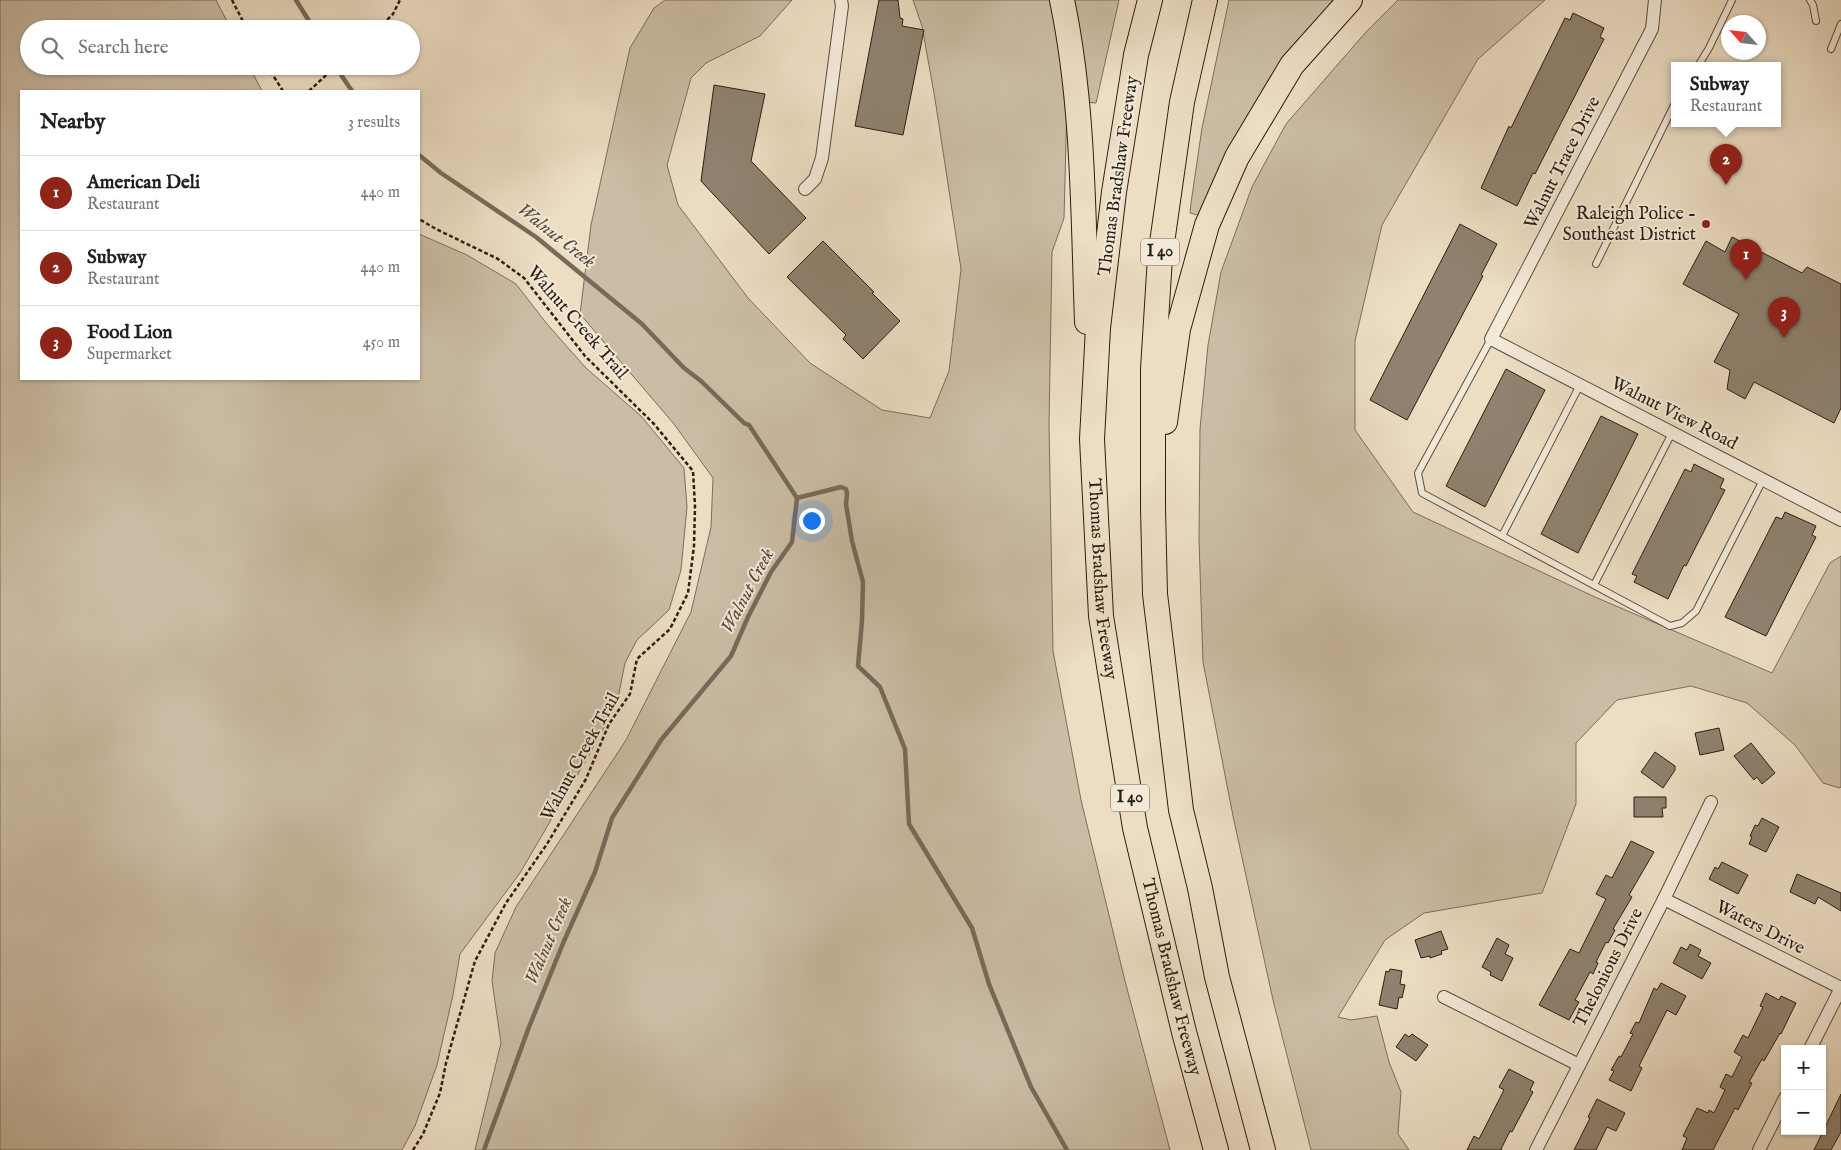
<!DOCTYPE html>
<meta charset="utf-8">
<style>
body{margin:0;font-family:"IM FELL English",serif;background:#f6f6f6;color:#202124}
.controls{position:absolute;right:15px;bottom:15px;display:grid;overflow:hidden;border-radius:0px;box-shadow:0 1px 4px #0004}
.controls button{width:45px;height:45px;display:grid;place-items:center;padding:0;border:0;border-bottom:1px solid #e0e0e0;background:#fff;color:#202124;font:25px sans-serif}
.compass{position:absolute;left:1721px;top:15px;width:45px;height:45px;border-radius:50%;background:#fff;box-shadow:0 1px 4px #0004;rotate:297deg}
.you{position:absolute;left:811px;top:520px;width:18px;height:18px;margin:-12px;border:4px solid #fff;border-radius:50%;background:#1a73e8;box-shadow:0 0 0 8px #1a73e833}
.badge{display:grid;place-items:center;width:32px;height:32px;border-radius:50%;background:#8f2418;color:#fff;font-size:16px;font-weight:700}
.pin{position:absolute;translate:-50% -41px;filter:drop-shadow(0 1px 2px #0008)}
.pin::after{content:'';position:absolute;top:26px;width:18px;height:15px;background:inherit;clip-path:polygon(0 0,100% 0,50% 100%)}
.popup{position:absolute;left:1671px;top:62px;width:110px;height:65px;box-sizing:border-box;display:grid;place-content:center;border-radius:0px;background:#fff;filter:drop-shadow(0 1px 4px #0005);font-size:16px;white-space:nowrap;color:#757577}
.popup b{font-size:19px;color:#202124}
.popup::after{content:'';position:absolute;left:50%;top:100%;margin-left:-10px;border:10px solid transparent;border-top-color:#fff}
.list{margin:0;padding:0;list-style:none}
h2{display:flex;justify-content:space-between;align-items:center;height:65px;margin:0;padding:0 20px;font-size:21px}
h2 small{font-size:16px;font-weight:400;color:#757577}
.list li{display:grid;grid-template-columns:32px 1fr auto;gap:15px;align-items:center;box-sizing:border-box;height:75px;padding:0 20px;border-top:1px solid #e0e0e0}
.list b{display:block;font-size:19px;white-space:nowrap}
.list p{margin:0;font-size:16px;white-space:nowrap;color:#757577}
.list em{font-size:16px;font-style:normal;color:#757577}
.icon{flex:none;width:28px;height:28px;fill:none;stroke:currentColor;stroke-width:2;stroke-linecap:round;stroke-linejoin:round}
.map{position:relative;flex:none;width:1841px;height:1150px;overflow:hidden}
.search{position:absolute;background:#fff;box-shadow:0 1px 4px #0004;left:20px;top:20px;width:400px;height:55px;display:flex;align-items:center;gap:12px;box-sizing:border-box;padding:0 18px;border-radius:28px;color:#757577;font-size:19px}
.panel{position:absolute;background:#fff;box-shadow:0 1px 4px #0004;left:20px;top:90px;width:400px;height:290px;border-radius:0px}
.map>svg:first-child{display:block}
.green{fill:#cbbda5;stroke:#7a6e5c}
.lines{fill:none;stroke-linecap:round;stroke-linejoin:round}
.stream{stroke:#776a5a;stroke-width:4.5}
.building{fill:#8f826f;stroke:#2a1f14}
.lane-casing{stroke:#5a4e40;stroke-width:8}
.street-casing{stroke:#5a4e40;stroke-width:14}
.highway-casing{stroke:#2a1f14;stroke-width:26}
.path{stroke:#2a1f14;stroke-width:2.5;stroke-dasharray:4 2.5;stroke-linecap:butt}
.lane{stroke:#f3e9d8;stroke-width:6}
.street{stroke:#f3e9d8;stroke-width:12}
.highway{stroke:#ecddc3;stroke-width:24}
.poi-dot{fill:#8f2418;stroke:#f3e9d8;stroke-width:2}
.labels{text-anchor:middle;dominant-baseline:central;stroke-width:4;stroke-linejoin:round;paint-order:stroke}
.shield{fill:#f3e9d8;stroke:#665c4f;stroke-width:1}
.shield-label{font-size:16px;font-weight:bold;fill:#2a1f14}
.street-label{font-size:18px;fill:#2a1f14;stroke:#f3e9d8}
.poi-label{font-size:18px;fill:#2a1f14;stroke:#f3e9d8;text-anchor:end}
.water-label{font-size:19px;font-style:italic;fill:#574b3d;stroke:#f3e9d8}
</style>
<div class="map">
<svg width="1841" height="1150" viewBox="0 0 1841 1150">
<rect width="100%" height="100%" fill="#ecddc3"/>
<filter id="stains"><feTurbulence type="fractalNoise" baseFrequency=".004" numOctaves="4"/><feColorMatrix values="0 0 0 0 .2 0 0 0 0 .09 0 0 0 0 .02 0 0 0 .5 -.17"/></filter>
<radialGradient id="worn" r=".72"><stop offset=".6" stop-color="#630" stop-opacity="0"/><stop offset="1" stop-color="#630" stop-opacity=".3"/></radialGradient>
<g class="green">
<polygon points="0,0 216,0 231,29 29,29 29,66 249,66 262,91 21,91 21,379 419,379 419,234 467,255 516,284 547,324 586,368 641,416 684,468 687,507 681,570 669,610 637,640 625,663 617,703 589,755 520,873 460,954 453,995 437,1065 415,1126 402,1150 0,1150"/>
<polygon points="665,0 792,0 760,36 706,63 691,78 667,165 678,205 748,298 810,363 882,410 930,418 949,371 961,269 935,99 922,26 913,0 1052,0 1067,103 1064,218 1052,252 1049,424 1053,651 1081,800 1125,981 1170,1150 475,1150 501,1043 492,981 495,953 516,907 626,740 691,612 711,527 713,478 674,424 580,314 591,225 630,48 654,8"/>
<polygon points="1069,0 1119,0 1096,103 1085,102"/>
<polygon points="1229,0 1334,0 1270,77 1233,144 1201,216 1190,213 1191,203 1202,128"/>
<polygon points="1398,0 1545,0 1478,59 1382,225 1355,341 1355,430 1413,512 1595,597 1772,673 1830,563 1841,556 1841,786 1840,788 1823,783 1795,745 1747,703 1691,686 1617,700 1576,743 1576,804 1542,893 1424,913 1385,940 1338,1017 1351,1020 1377,1016 1389,1062 1401,1092 1398,1134 1409,1150 1311,1150 1273,1000 1233,816 1203,662 1199,540 1200,429 1208,345 1221,272 1252,187 1286,124 1366,32"/>
</g>
<g class="lines">
<g class="stream">
<polyline points="296,0 314,29"/>
<polyline points="335,66 352,91"/>
<polyline points="419,155 441,173 536,237 642,324 684,368 701,381 744,423 749,425 797,498 792,542 771,572 748,617 731,656 661,740 612,818 595,872 564,941 529,1027 484,1150"/>
<polyline points="797,498 841,487 846,489 847,494 846,504 852,541 863,582 862,621 858,666 880,687 905,749 909,824 972,928 989,984 1031,1087 1067,1150"/>
</g>
</g>
<g class="building">
<polygon points="879,0 898,0 900,18 903,19 902,26 924,30 903,135 855,126"/>
<polygon points="1573,13 1604,28 1600,37 1604,39 1535,174 1533,173 1517,206 1481,188 1509,126 1511,128 1565,18 1570,20"/>
<polygon points="714,85 765,94 751,161 806,218 769,254 701,181"/>
<polygon points="1460,224 1497,244 1481,275 1483,276 1466,308 1407,420 1370,400"/>
<polygon points="1732,237 1802,273 1807,267 1841,284 1841,408 1834,423 1754,382 1745,399 1727,389 1730,370 1714,362 1739,314 1683,284 1706,241 1725,252"/>
<polygon points="823,241 874,292 872,293 900,321 863,359 843,339 846,335 787,277"/>
<polygon points="1506,369 1545,390 1485,507 1446,486"/>
<polygon points="1601,416 1638,434 1578,553 1541,534"/>
<polygon points="1694,464 1724,479 1720,488 1725,490 1686,566 1684,565 1668,599 1634,582 1637,576 1632,574 1685,469 1691,472"/>
<polygon points="1785,512 1816,526 1812,535 1816,537 1766,636 1725,617 1776,517 1782,519"/>
<polygon points="1719,728 1724,750 1700,755 1695,733"/>
<polygon points="1751,743 1775,773 1762,784 1757,777 1754,780 1734,756"/>
<polygon points="1655,752 1675,766 1675,770 1663,788 1641,772"/>
<polygon points="1634,797 1666,797 1666,808 1662,808 1663,817 1634,817"/>
<polygon points="1762,818 1779,827 1766,852 1749,844 1752,837 1750,836 1755,825 1758,826"/>
<polygon points="1631,841 1654,852 1629,895 1632,897 1613,929 1615,930 1608,943 1606,942 1596,962 1598,963 1593,974 1590,972 1575,1000 1579,1002 1569,1020 1539,1005 1570,949 1579,953 1606,899 1596,894 1606,875 1612,878"/>
<polygon points="1722,862 1748,875 1738,894 1709,879 1715,867 1718,869"/>
<polygon points="1797,874 1841,893 1841,911 1818,897 1815,904 1790,892"/>
<polygon points="1441,931 1448,949 1441,951 1442,954 1430,958 1430,956 1421,958 1415,940"/>
<polygon points="1497,938 1509,945 1505,954 1513,958 1502,981 1490,975 1491,972 1482,967"/>
<polygon points="1690,944 1701,950 1698,956 1711,963 1702,979 1673,963 1681,947 1687,950"/>
<polygon points="1390,969 1402,971 1400,984 1405,985 1402,998 1399,997 1397,1009 1379,1005 1386,971 1389,972"/>
<polygon points="1661,983 1686,996 1676,1015 1667,1010 1639,1066 1642,1068 1631,1091 1609,1080 1614,1071 1611,1070 1619,1056 1621,1057 1633,1034 1630,1033 1636,1022 1639,1023 1654,988 1657,990"/>
<polygon points="1766,993 1779,1000 1781,996 1796,1003 1781,1034 1780,1033 1764,1061 1762,1059 1749,1082 1752,1083 1738,1110 1735,1108 1713,1150 1682,1150 1687,1138 1683,1136 1697,1108 1708,1113 1709,1110 1714,1113 1725,1090 1720,1087 1726,1074 1732,1077 1742,1057 1734,1052 1743,1035 1748,1038 1763,1007 1760,1006"/>
<polygon points="1405,1034 1409,1037 1412,1034 1428,1045 1416,1061 1396,1047"/>
<polygon points="1509,1069 1534,1082 1530,1090 1533,1092 1512,1132 1510,1131 1501,1149 1502,1150 1467,1150 1474,1136 1479,1139 1504,1090 1499,1087"/>
<polygon points="1841,1094 1841,1132 1831,1150 1814,1150"/>
<polygon points="1597,1099 1625,1113 1616,1131 1607,1127 1596,1150 1574,1150 1590,1118 1588,1117"/>
</g>
<g class="lines">
<defs>
<g id="lane">
<polyline points="1810,0 1813,5 1816,21"/>
<polyline points="1831,49 1841,24"/>
<polyline points="1698,66 1709,48 1732,0"/>
<polyline points="1596,264 1675,103"/>
<polyline points="1491,339 1418,473 1422,493 1670,626 1682,623 1696,611 1763,480"/>
<polyline points="1502,536 1580,385"/>
<polyline points="1594,585 1672,433"/>
</g>
<g id="street">
<polyline points="1655,0 1652,29 1491,339 1841,520"/>
<polyline points="805,189 815,179 822,158 842,6 841,0"/>
<polyline points="1664,899 1841,988"/>
<polyline points="1444,997 1579,1065"/>
<polyline points="1810,1049 1841,988"/>
<polyline points="1536,1150 1664,899 1711,802"/>
<polyline points="1759,1150 1785,1098"/>
</g>
<g id="highway">
<path d="M 1062,0 C 1084,105 1083,215 1087,322"/>
<path id="s1" d="M 1150,0 L 1136,55 L 1114,192 L 1098,328 L 1092,439 L 1101,616 L 1135,828 L 1184,1032 L 1216,1150"/>
<polyline points="1205,0 1182,102 1160,257 1153,369 1153,508 1155,594 1181,810 1200,888 1217,977 1263,1150"/>
<polyline points="1165,422 1178,329 1207,225 1237,157 1292,65 1350,0"/>
</g>
</defs>
<use href="#lane" class="lane-casing"/>
<use href="#street" class="street-casing"/>
<use href="#highway" class="highway-casing"/>
<g class="path">
<polyline points="232,0 247,29"/>
<polyline points="378,29 393,14 400,0"/>
<polyline points="267,66 283,91"/>
<polyline points="309,91 336,66"/>
<polyline points="413,1150 423,1134 440,1093 446,1063 475,961 506,903 547,844 586,779 609,724 630,694 637,659 670,629 688,593 694,546 695,506 693,471 654,424 585,356 524,278 498,259 436,229 419,219"/>
</g>
<use href="#lane" class="lane"/>
<use href="#street" class="street"/>
<use href="#highway" class="highway"/>
</g>
<circle class="poi-dot" cx="1706" cy="224" r="5"/>
<g class="labels">
<g class="shield">
<rect x="1141" y="238.5" width="38" height="27" rx="4"/>
<rect x="1111" y="784.5" width="38" height="27" rx="4"/>
</g>
<g class="shield-label">
<text x="1160" y="252">I 40</text>
<text x="1130" y="798">I 40</text>
</g>
<g class="street-label">
<text transform="translate(1563 163) rotate(-63)">Walnut Trace Drive</text>
<text transform="translate(1119 176) rotate(-82)">Thomas Bradshaw Freeway</text>
<text transform="translate(577 323) rotate(49)">Walnut Creek Trail</text>
<text transform="translate(1674 414) rotate(27)">Walnut View Road</text>
<text stroke="none"><textPath href="#s1" startOffset="584">Thomas Bradshaw Freeway</textPath></text>
<text transform="translate(581 757) rotate(-61)">Walnut Creek Trail</text>
<text transform="translate(1760 928) rotate(27)">Waters Drive</text>
<text transform="translate(1609 968) rotate(-63)">Thelonious Drive</text>
<text stroke="none"><textPath href="#s1" startOffset="989">Thomas Bradshaw Freeway</textPath></text>
</g>
<g class="poi-label">
<text x="1696" y="214">Raleigh Police -<tspan x="1696" dy="21">Southeast District</tspan></text>
</g>
<g class="water-label">
<text transform="translate(556 236) rotate(38)">Walnut Creek</text>
<text transform="translate(748 591) rotate(-62)">Walnut Creek</text>
<text transform="translate(549 941) rotate(-67)">Walnut Creek</text>
</g>
</g>
<rect width="100%" height="100%" filter="url(#stains)"/>
<rect width="100%" height="100%" fill="url(#worn)"/>
</svg>
<div class="controls">
<button>+</button>
<button>−</button>
</div>
<svg class="compass" viewBox="-18 -18 36 36"><path d="M0-13l5 13h-10z" fill="#e53935"/><path d="M0 13l5-13h-10z" fill="#757577"/></svg>
<div class="you"></div>
<div class="pin badge" style="left:1746px;top:280px">1</div>
<div class="pin badge" style="left:1726px;top:185px">2</div>
<div class="popup"><b>Subway</b>Restaurant</div>
<div class="pin badge" style="left:1784px;top:338px">3</div>
<div class="search"><svg class="icon" aria-label="search" viewBox="0 0 24 24"><circle cx="10" cy="10" r="6"/><path d="M15 15l6 6"/></svg>Search here</div>
<section class="panel">
<h2>Nearby<small>3 results</small></h2>
<ul class="list">
<li><span class="badge">1</span><div><b>American Deli</b><p>Restaurant</p></div><em>440 m</em></li>
<li><span class="badge">2</span><div><b>Subway</b><p>Restaurant</p></div><em>440 m</em></li>
<li><span class="badge">3</span><div><b>Food Lion</b><p>Supermarket</p></div><em>450 m</em></li>
</ul>
</section>
</div>
